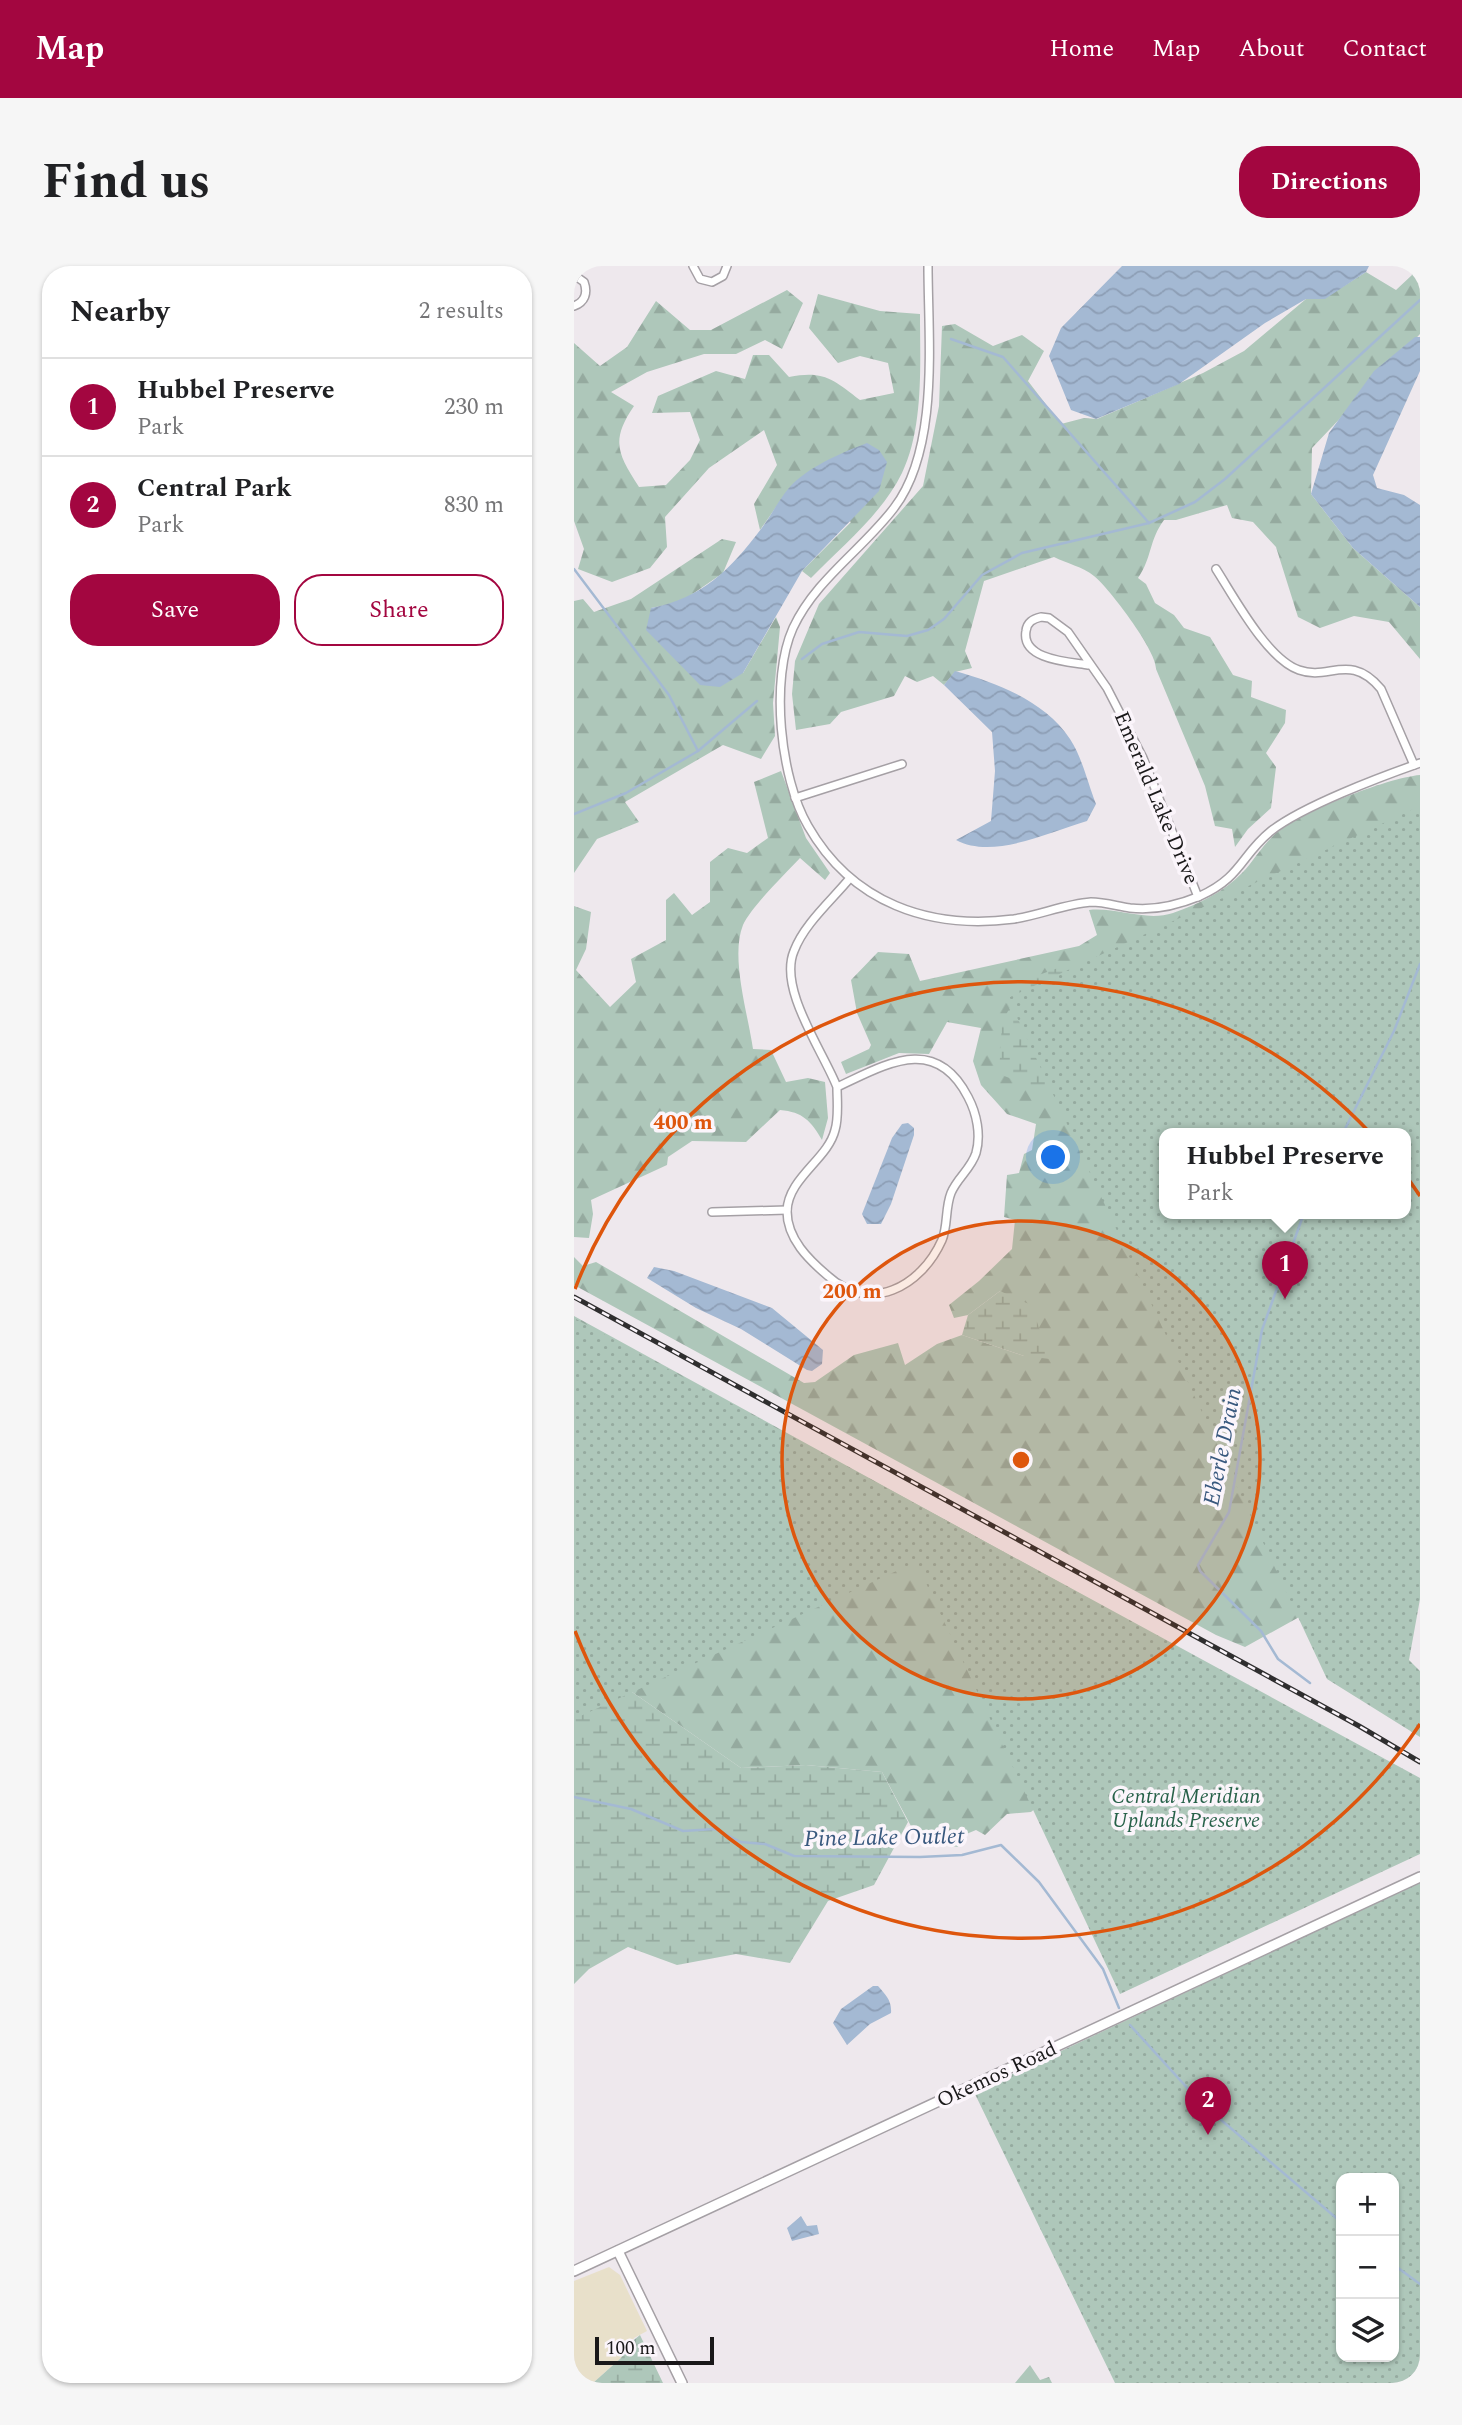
<!DOCTYPE html>
<meta charset="utf-8">
<style>
body{margin:0;font-family:Spectral,serif;background:#f6f6f6;color:#202124}
.controls{position:absolute;right:21px;bottom:21px;display:grid;overflow:hidden;border-radius:14px;box-shadow:0 2px 5px #0004}
.controls button{width:63px;height:63px;display:grid;place-items:center;padding:0;border:0;border-bottom:2px solid #e0e0e0;background:#fff;color:#202124;font:35px sans-serif}
.scale{position:absolute;left:21px;bottom:18px;width:119px;box-sizing:border-box;padding-left:7px;border:4px solid #191819;border-top:0;font-size:19px;line-height:24px;white-space:nowrap;color:#191819;-webkit-text-stroke:5px #fbf5fb;paint-order:stroke}
.you{position:absolute;left:480px;top:892px;width:24px;height:24px;margin:-18px;border:5px solid #fff;border-radius:50%;background:#1a73e8;box-shadow:0 0 0 10px #1a73e833}
.badge{display:grid;place-items:center;width:46px;height:46px;border-radius:50%;background:#a30640;color:#fff;font-size:23px;font-weight:700}
.pin{position:absolute;translate:-50% -58px;filter:drop-shadow(0 2px 4px #0008)}
.pin::after{content:'';position:absolute;top:37px;width:24px;height:21px;background:inherit;clip-path:polygon(0 0,100% 0,50% 100%)}
.popup{position:absolute;left:585px;top:862px;width:252px;height:91px;box-sizing:border-box;display:grid;place-content:center;border-radius:14px;background:#fff;filter:drop-shadow(0 2px 5px #0005);font-size:23px;white-space:nowrap;color:#757577}
.popup b{font-size:26px;color:#202124}
.popup::after{content:'';position:absolute;left:50%;top:100%;margin-left:-14px;border:14px solid transparent;border-top-color:#fff}
.list{margin:0;padding:0;list-style:none}
h2{display:flex;justify-content:space-between;align-items:center;height:91px;margin:0;padding:0 28px;font-size:30px}
h2 small{font-size:23px;font-weight:400;color:#757577}
.list li{display:grid;grid-template-columns:46px 1fr auto;gap:21px;align-items:center;box-sizing:border-box;height:98px;padding:0 28px;border-top:2px solid #e0e0e0}
.list b{display:block;font-size:26px;white-space:nowrap}
.list p{margin:0;font-size:23px;white-space:nowrap;color:#757577}
.list em{font-size:23px;font-style:normal;color:#757577}
.actions{display:flex;gap:14px;padding:21px 28px}
.actions a{flex:1;padding:16px 0;border:2px solid #a30640;border-radius:28px;text-align:center;font-size:24px;color:#a30640}
.actions .main{background:#a30640;color:#fff}
.icon{flex:none;width:38px;height:38px;fill:none;stroke:currentColor;stroke-width:2;stroke-linecap:round;stroke-linejoin:round}
.map{position:relative;flex:none;width:846px;height:2117px;overflow:hidden;border-radius:28px}
header{display:flex;align-items:center;gap:42px;box-sizing:border-box;height:98px;padding:0 35px;background:#a30640;color:#fff}
header strong{font-size:33px}
nav{display:flex;gap:38px;margin-inline-start:auto;font-size:24px}
.intro{display:flex;align-items:center;justify-content:space-between;box-sizing:border-box;height:168px;padding:0 42px}
h1{margin:0;font-size:49px}
.button{padding:18px 32px;border-radius:28px;background:#a30640;color:#fff;font-size:24px;font-weight:700}
main{display:flex;gap:42px;padding:0 42px}
aside{flex:1;background:#fff;border-radius:28px;box-shadow:0 2px 5px #0004}
.map>svg:first-child{display:block}
.commercial{fill:#e8e0ca}
.forest{fill:url(#forest-firs)}
.wetland{fill:url(#wetland-marsh)}
.park{fill:url(#park-dots);fill-rule:evenodd}
.water{fill:url(#water-waves)}
.lines{fill:none;stroke-linecap:round;stroke-linejoin:round}
.stream{stroke:#a4b9d3;stroke-width:2.5}
.minor-casing{stroke:#a5a0a5;stroke-width:10}
.tertiary-casing{stroke:#a5a0a5;stroke-width:12}
.minor{stroke:#fff;stroke-width:7}
.tertiary{stroke:#fff;stroke-width:9}
.rail-casing{stroke:#2f2e2f;stroke-width:5}
.rail{stroke:#fbf5fb;stroke-width:2.5;stroke-dasharray:8;stroke-linecap:butt}
.ring{fill:none;stroke:#de560d;stroke-width:3.5}
.labels{text-anchor:middle;dominant-baseline:central;stroke-width:7;stroke-linejoin:round;paint-order:stroke}
.street-label{font-size:21px;fill:#191819;stroke:#fbf5fb}
.park-label{font-size:21px;font-style:italic;fill:#276149;stroke:#fbf5fb}
.water-label{font-size:23px;font-style:italic;fill:#38587e;stroke:#fbf5fb}
.centre{fill:#de560d;stroke:#fbf5fb;stroke-width:3.5}
.ring-label{font-size:21px;text-anchor:middle;font-weight:bold;fill:#de560d;stroke:#fbf5fb;stroke-width:7;stroke-linejoin:round;paint-order:stroke}
</style>
<header>
<strong>Map</strong>
<nav><a>Home</a><a>Map</a><a>About</a><a>Contact</a></nav>
</header>
<div class="intro"><h1>Find us</h1><a class="button">Directions</a></div>
<main>
<aside>
<h2>Nearby<small>2 results</small></h2>
<ul class="list">
<li><span class="badge">1</span><div><b>Hubbel Preserve</b><p>Park</p></div><em>230 m</em></li>
<li><span class="badge">2</span><div><b>Central Park</b><p>Park</p></div><em>830 m</em></li>
</ul>
<div class="actions"><a class="main">Save</a><a>Share</a></div>
</aside>
<div class="map">
<svg width="846" height="2117" viewBox="0 0 846 2117">
<defs>
<pattern id="forest-firs" width="22" height="20" patternUnits="userSpaceOnUse" patternTransform="scale(1.75)"><rect width="22" height="20" fill="#aec7ba"/><path d="M5 1l3.5 6h-7zM16 11l3.5 6h-7z" fill="#95aa9f"/></pattern>
<pattern id="wetland-marsh" width="20" height="14" patternUnits="userSpaceOnUse" patternTransform="scale(1.75)"><rect width="20" height="14" fill="#aec7ba"/><path d="M1 5h8M5 5V1M11 12h8M15 12V8" fill="none" stroke="#95aa9f"/></pattern>
<pattern id="park-dots" width="8" height="8" patternUnits="userSpaceOnUse" patternTransform="scale(1.75)"><rect width="8" height="8" fill="#aec7ba"/><path d="M2 2h.1M6 6h.1" fill="none" stroke="#95aa9f" stroke-width="1.8" stroke-linecap="round"/></pattern>
<pattern id="water-waves" width="16" height="10" patternUnits="userSpaceOnUse" patternTransform="scale(1.75)"><rect width="16" height="10" fill="#a4b9d3"/><path d="M0 5q4-4 8 0t8 0" fill="none" stroke="#8d9eb5"/></pattern>
</defs>
<rect width="100%" height="100%" fill="#eee8ed"/>
<polygon class="commercial" points="35,2001 46,2009 73,2065 60,2072 47,2092 19,2117 0,2117 0,2015"/>
<g class="forest">
<path d="M 836,0 L 846,0 L 846,68 L 738,182 L 737,228 L 779,282 L 846,341 L 846,393 L 815,356 L 780,350 L 746,362 L 724,351 L 702,281 L 679,256 L 658,252 L 653,239 L 602,254 L 590,254 C 575,274 578,292 564,312 L 572,318 L 581,337 L 600,349 L 610,362 L 636,371 L 659,409 L 678,415 L 677,431 L 712,444 L 711,457 L 692,487 L 702,501 L 697,542 L 674,563 L 661,581 L 658,563 L 641,560 L 631,520 L 582,403 C 583,385 535,322 520,310 C 509,301 492,297 480,291 L 410,315 L 391,385 L 398,402 L 381,406 L 370,419 L 359,410 L 343,416 L 331,410 L 320,430 L 267,446 L 256,458 L 222,464 L 218,428 L 221,395 L 245,338 L 349,220 L 365,140 L 368,60 L 381,58 L 419,80 L 448,69 L 470,85 L 454,115 L 487,158 L 510,152 L 523,153 L 629,107 L 670,85 L 732,33 L 751,32 L 792,6 L 822,24 L 838,9 Z"/>
<path d="M 213,24 L 229,37 L 208,83 L 191,74 L 162,88 L 130,88 L 73,106 L 37,126 L 60,140 C 36,175 44,188 65,221 L 92,219 L 116,194 L 126,174 L 116,146 L 78,147 L 84,130 L 142,105 L 171,113 L 179,89 L 195,89 L 215,111 C 249,104 259,113 286,134 L 320,127 L 314,97 L 286,90 L 264,97 L 235,62 L 244,28 L 306,45 L 346,48 C 346,98 350,161 328,207 C 308,248 268,280 237,312 L 228,305 L 277,256 L 216,221 L 186,264 L 180,238 L 203,199 L 190,164 L 135,202 L 91,251 L 93,281 L 76,302 L 38,316 L 4,303 L 10,283 L 0,255 L 0,77 L 26,100 L 53,81 L 82,35 L 116,64 L 137,64 Z"/>
<polygon points="148,273 162,276 149,307 107,336 77,342 169,407 202,351 206,361 199,437 201,470 187,493 149,479 51,536 65,556 23,573 0,607 0,335 9,333 20,346 57,333"/>
<path d="M 207,505 L 232,572 L 256,607 L 251,614 L 226,592 C 212,607 177,641 169,659 C 156,691 174,748 179,783 L 197,784 L 212,816 L 234,812 L 251,816 L 254,852 L 248,874 C 237,855 229,846 206,844 L 172,876 L 118,875 L 94,891 L 93,899 L 17,934 L 19,948 L 15,972 L 0,971 L 0,640 L 17,646 L 12,683 L 2,704 L 36,741 L 62,716 L 57,693 L 92,674 L 92,634 L 100,627 L 118,649 L 136,636 L 136,596 L 154,582 L 173,587 L 194,572 L 180,516 Z"/>
<path d="M 846,509 L 846,958 L 832,867 L 590,867 L 590,947 L 826,1295 L 671,1381 L 642,1369 L 0,1019 L 0,991 L 9,1000 L 22,996 L 230,1117 L 241,1116 L 280,1089 L 324,1077 L 331,1099 L 363,1078 L 388,1069 L 450,1090 L 426,1025 L 394,1049 L 380,1052 L 375,1039 L 405,1015 L 438,983 L 441,954 L 430,951 L 433,909 L 445,907 L 450,888 L 458,884 L 462,858 L 433,848 L 407,819 L 399,795 L 407,762 L 373,756 L 355,788 L 325,787 L 272,808 L 267,796 L 295,783 L 297,779 L 283,747 L 277,714 L 304,686 L 335,688 L 346,715 L 505,680 L 523,669 L 515,644 C 543,641 572,656 599,647 C 624,638 650,626 668,607 C 679,596 687,581 699,570 C 724,547 812,512 846,509 Z"/>
<polygon points="0,1050 636,1399 457,1546 433,1548 411,1569 402,1564 390,1569 384,1581 345,1575 308,1506 232,1499 167,1502 38,1412 0,1369"/>
<polygon points="456,2099 466,2114 475,2111 478,2117 441,2117"/>
</g>
<g class="wetland">
<polygon points="484,702 529,710 520,819 462,822 425,808 428,756 451,714"/>
<polygon points="426,1025 457,1039 476,1093 450,1090 388,1069 394,1049"/>
<polygon points="0,1369 38,1412 167,1502 232,1499 308,1506 334,1556 300,1619 254,1635 216,1697 162,1688 103,1699 54,1681 15,1703 0,1718"/>
<polygon points="66,2069 89,2117 19,2117 47,2092 55,2078"/>
</g>
<g class="park">
<path d="M 846,540 L 846,1333 L 835,1394 L 846,1405 L 846,1471 L 753,1413 L 434,732 ZM 590,867 L 832,867 L 832,947 L 590,947 Z"/>
<polygon points="0,1052 846,1512 846,1588 546,1728 342,1296 0,1453"/>
<path d="M 846,1616 L 846,2117 L 541,2117 L 400,1826 ZM 820,1912 L 820,2091 L 767,2091 L 767,1912 Z"/>
</g>
<g class="water">
<polygon points="548,0 795,0 792,6 751,33 732,33 691,57 605,118 522,153 497,144 475,90 487,62"/>
<polygon points="841,71 846,71 846,105 799,209 803,222 830,229 846,239 846,341 779,282 737,228 755,167 800,105"/>
<path d="M 293,177 L 305,184 L 313,196 L 305,225 L 228,305 L 169,407 L 146,421 L 126,419 L 72,364 L 77,342 C 128,332 156,304 187,263 C 197,250 204,235 214,223 C 233,201 267,187 293,177 Z"/>
<path d="M 381,405 C 423,417 471,435 496,473 C 508,491 514,518 522,538 L 513,555 C 475,566 419,594 382,574 L 417,555 L 421,505 L 418,466 L 370,419 Z"/>
<polygon points="334,857 340,862 340,869 317,938 307,958 293,958 288,948 318,872 328,858"/>
<polygon points="80,1001 100,1005 198,1042 249,1084 248,1098 238,1105 233,1104 167,1063 122,1042 73,1012"/>
<path d="M 299,1720 L 304,1720 C 312,1729 318,1735 317,1747 L 296,1758 L 273,1779 L 259,1757 L 267,1743 Z"/>
<polygon points="227,1950 233,1960 243,1959 245,1968 218,1975 213,1962"/>
</g>
<g class="lines">
<g class="stream">
<polyline points="377,73 429,91 575,257"/>
<polyline points="0,303 95,429 124,485"/>
<polyline points="228,393 248,378 285,366 333,370 354,364 370,353 408,309 448,287 575,257 621,236 651,213 846,34"/>
<polyline points="0,548 52,527 124,485 183,435"/>
<polyline points="769,867 820,765 846,698"/>
<polyline points="730,947 688,1064 655,1246 624,1299 626,1305 687,1365 704,1393 736,1417"/>
<polyline points="0,1531 57,1543 109,1565 141,1563 167,1576 191,1578 220,1590 346,1591 388,1589 427,1579 465,1616 529,1703 545,1742"/>
<polyline points="556,1759 626,1836 767,1956"/>
<polyline points="820,1999 846,2018"/>
</g>
<defs>
<g id="minor">
<polyline points="119,0 126,13 138,16 149,10 153,0"/>
<path d="M 354,0 C 354,72 366,182 320,242 C 288,284 242,313 219,362 C 196,413 206,512 234,560 C 278,637 355,664 440,653 C 466,649 491,638 517,636 C 530,636 543,640 556,642 C 580,645 604,639 626,630 C 668,611 667,589 697,565 C 729,540 806,511 846,497"/>
<path d="M 0,9 L 10,16 C 14,27 11,36 0,40"/>
<path d="M 642,303 C 660,331 693,393 725,404 C 755,415 776,386 807,423 L 840,499"/>
<path d="M 514,399 C 496,396 447,394 452,365 C 453,356 459,353 467,351 L 475,352 L 494,366 L 533,422 L 569,492 L 624,631"/>
<polyline points="221,532 328,498"/>
<path d="M 263,821 C 263,835 265,851 261,864 C 254,893 214,912 213,945 C 213,973 235,994 254,1010 C 296,1048 347,1021 368,974 C 374,960 371,942 377,927 C 383,912 397,903 402,887 C 407,869 403,848 394,831 C 361,767 311,799 263,821 C 249,785 204,723 220,685 C 230,658 258,634 276,612"/>
<polyline points="138,946 213,944"/>
</g>
<g id="tertiary">
<polyline points="44,1985 108,2117"/>
<polyline points="0,2005 846,1611"/>
</g>
</defs>
<use href="#minor" class="minor-casing"/>
<use href="#tertiary" class="tertiary-casing"/>
<use href="#minor" class="minor"/>
<use href="#tertiary" class="tertiary"/>
<defs>
<polyline id="rail" points="0,1031 785,1460 846,1496"/>
</defs>
<use href="#rail" class="rail-casing"/>
<use href="#rail" class="rail"/>
</g>
<circle cx="447" cy="1194" r="239" fill="#de560d" fill-opacity=".12"/>
<g class="ring">
<circle cx="447" cy="1194" r="239"/>
<path d="M846 1458A478 478 0 0 1 1 1365M1 1023A478 478 0 0 1 846 930"/>
</g>
<g class="labels">
<g class="street-label">
<text transform="translate(582 532) rotate(67)">Emerald Lake Drive</text>
<text transform="translate(423 1809) rotate(-25)">Okemos Road</text>
</g>
<g class="park-label">
<text x="612" y="1531">Central Meridian<tspan x="612" dy="24">Uplands Preserve</tspan></text>
</g>
<g class="water-label">
<text transform="translate(649 1181) rotate(-79)">Eberle Drain</text>
<text transform="translate(310 1572) rotate(-1)">Pine Lake Outlet</text>
</g>
</g>
<circle cx="447" cy="1194" r="10" class="centre"/>
<g class="ring-label">
<text x="109" y="863">400 m</text>
<text x="278" y="1032">200 m</text>
</g>
</svg>
<div class="controls">
<button>+</button>
<button>−</button>
<button><svg class="icon" aria-label="layers" viewBox="0 0 24 24"><path d="M12 4l9 5-9 5-9-5zM3 14l9 5 9-5"/></svg></button>
</div>
<div class="scale">100 m</div>
<div class="you"></div>
<div class="pin badge" style="left:711px;top:1033px">1</div>
<div class="popup"><b>Hubbel Preserve</b>Park</div>
<div class="pin badge" style="left:634px;top:1869px">2</div>
</div>
</main>
